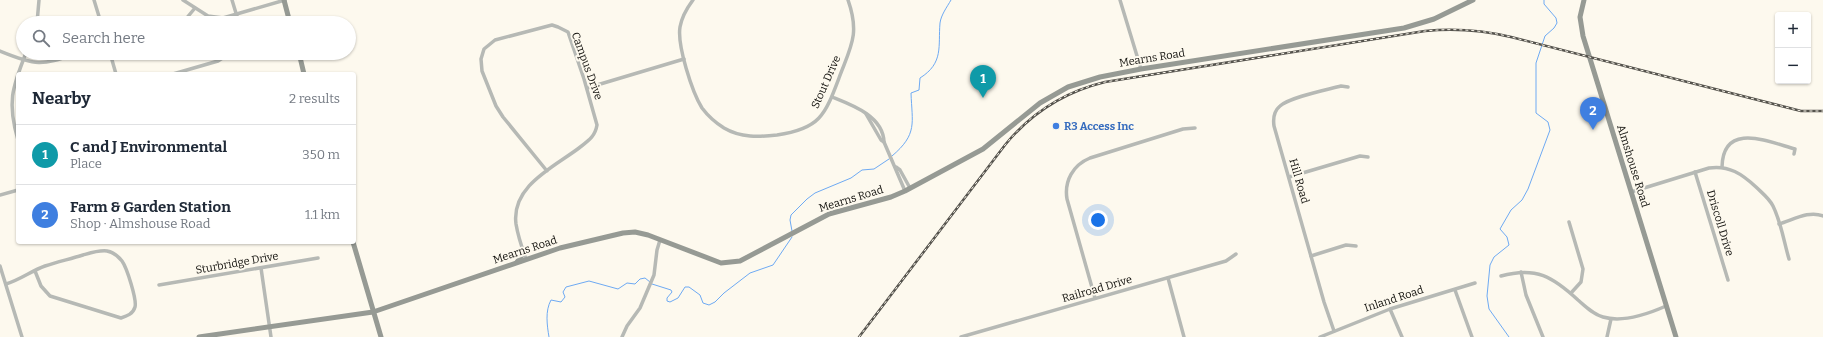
<!DOCTYPE html>
<meta charset="utf-8">
<style>
body{margin:0;font-family:Bitter,serif;background:#f2f2f3;color:#1f2937}
.controls{position:absolute;right:12px;top:12px;display:grid;overflow:hidden;border-radius:4px;box-shadow:0 1px 3px #0004}
.controls button{width:36px;height:36px;display:grid;place-items:center;padding:0;border:0;border-bottom:1px solid #e0e1e3;background:#fff;color:#1f2937;font:20px sans-serif}
.you{position:absolute;left:1098px;top:220px;width:14px;height:14px;margin:-10px;border:3px solid #fff;border-radius:50%;background:#1a73e8;box-shadow:0 0 0 6px #1a73e833}
.badge{display:grid;place-items:center;width:26px;height:26px;border-radius:50%;background:#1a73e8;color:#fff;font-size:13px;font-weight:700}
.pin{position:absolute;translate:-50% -33px;filter:drop-shadow(0 1px 2px #0008)}
.pin::after{content:'';position:absolute;top:21px;width:14px;height:12px;background:inherit;clip-path:polygon(0 0,100% 0,50% 100%)}
.list{margin:0;padding:0;list-style:none}
h2{display:flex;justify-content:space-between;align-items:center;height:52px;margin:0;padding:0 16px;font-size:17px}
h2 small{font-size:13px;font-weight:400;color:#747a83}
.list li{display:grid;grid-template-columns:26px 1fr auto;gap:12px;align-items:center;box-sizing:border-box;height:60px;padding:0 16px;border-top:1px solid #e0e1e3}
.list b{display:block;font-size:15px;white-space:nowrap}
.list p{margin:0;font-size:13px;white-space:nowrap;color:#747a83}
.list em{font-size:13px;font-style:normal;color:#747a83}
.icon{flex:none;width:22px;height:22px;fill:none;stroke:currentColor;stroke-width:2;stroke-linecap:round;stroke-linejoin:round}
.map{position:relative;flex:none;width:1823px;height:337px;overflow:hidden}
.search{position:absolute;background:#fff;box-shadow:0 1px 3px #0004;left:16px;top:16px;width:340px;height:44px;display:flex;align-items:center;gap:10px;box-sizing:border-box;padding:0 14px;border-radius:22px;color:#747a83;font-size:15px}
.panel{position:absolute;background:#fff;box-shadow:0 1px 3px #0004;left:16px;top:72px;width:340px;height:172px;border-radius:4px}
.map>svg:first-child{display:block}
.lines{fill:none;stroke-linecap:round;stroke-linejoin:round}
.stream{stroke:#6eaaf3;stroke-width:1}
.street{stroke:#b6b9b5;stroke-width:3.5}
.secondary{stroke:#969a94;stroke-width:5}
.rail-casing{stroke:#54524c;stroke-width:2.5}
.rail{stroke:#fdf9ee;stroke-width:1;stroke-dasharray:3;stroke-linecap:butt}
.shop-dot{fill:#3f7fe0;stroke:#fdf9ee;stroke-width:1.5}
.labels{text-anchor:middle;dominant-baseline:central;stroke-width:4;stroke-linejoin:round;paint-order:stroke}
.street-label{font-size:11px;fill:#12110d;stroke:#fdf9ee}
.shop-label{font-size:11px;font-weight:bold;fill:#366cbe;stroke:#fdf9ee;text-anchor:start}
</style>
<div class="map">
<svg width="1823" height="337" viewBox="0 0 1823 337">
<rect width="100%" height="100%" fill="#fdf9ee"/>
<g class="lines">
<g class="stream">
<path d="M 892,156 C 918,134 912,123 911,93 L 919,90 L 920,78 C 944,63 938,46 940,23 C 941,15 947,7 951,0"/>
<polyline points="792,231 790,220 791,215 807,199 815,193 851,178 862,170 874,169 889,159"/>
<polyline points="652,284 671,290 672,292 667,298 667,301 670,302 678,298 685,287 689,287 700,295 703,303 709,305 715,302 724,293 750,273 773,265 792,237"/>
<path d="M 549,337 C 547,325 545,311 551,300 L 561,302 L 565,297 L 563,292 L 566,287 L 589,281 L 618,289 L 627,283 L 635,284 L 640,279 L 645,278 L 650,282"/>
<polyline points="1509,337 1489,309 1487,296 1490,265 1494,257 1509,245 1507,237 1500,229 1511,210 1522,200 1528,189 1550,130 1548,122 1536,113 1536,63 1545,36 1554,28 1557,23 1556,18 1544,4 1544,0"/>
</g>
<g class="street">
<polyline points="94,0 101,23"/>
<polyline points="183,0 208,16 223,18 285,0"/>
<polyline points="232,0 239,23"/>
<path d="M 693,0 C 687,8 682,16 680,27 C 677,45 692,92 702,108 C 708,116 716,123 724,128 C 741,138 759,137 777,135 C 820,129 825,115 839,78 C 851,46 860,34 848,0"/>
<polyline points="1120,0 1141,69"/>
<polyline points="37,23 39,0"/>
<polyline points="180,23 185,20 195,8"/>
<path d="M 0,51 C 39,67 41,65 80,53"/>
<polyline points="110,53 116,74"/>
<polyline points="173,74 218,61 230,53"/>
<polyline points="587,88 684,59"/>
<path d="M 832,97 C 852,105 883,116 884,142 L 905,191"/>
<polyline points="866,114 881,140 884,142"/>
<path d="M 18,140 C 7,103 12,88 26,53"/>
<polyline points="896,167 900,170 910,188"/>
<path d="M 1722,167 C 1723,121 1769,142 1795,149 L 1794,154"/>
<polyline points="1695,172 1728,280"/>
<polyline points="1289,177 1360,156 1368,157"/>
<path d="M 1631,192 L 1709,168 C 1729,165 1742,174 1756,187 C 1762,193 1769,198 1773,206 C 1781,222 1784,242 1789,259"/>
<polyline points="0,195 18,190"/>
<polyline points="1569,222 1583,269 1581,282 1571,293"/>
<path d="M 1779,224 C 1793,220 1809,210 1823,216"/>
<polyline points="1311,256 1346,245 1356,246"/>
<path d="M 526,259 C 522,248 518,236 516,224 C 511,186 554,167 579,148 C 588,141 595,137 597,125 L 584,79 L 568,32 L 558,27 L 552,25 L 495,40 L 484,49 L 481,59 L 482,71 L 496,106 L 503,117 L 547,171"/>
<polyline points="0,266 22,337"/>
<polyline points="261,268 271,337"/>
<polyline points="1521,272 1526,295 1543,337"/>
<path d="M 1501,276 C 1536,266 1553,277 1578,300 C 1586,307 1593,314 1603,317 C 1623,323 1648,314 1666,306"/>
<polyline points="1168,278 1184,337"/>
<path d="M 6,284 C 20,280 31,271 45,266 C 57,262 70,259 83,255 C 90,253 99,250 107,251 C 113,252 118,256 122,261 C 127,268 137,300 135,307 C 133,314 127,316 121,318 L 50,296 L 41,286 L 35,271"/>
<polyline points="159,285 318,258"/>
<polyline points="1455,290 1472,337"/>
<path d="M 1095,298 L 1067,199 C 1064,181 1073,165 1090,158 L 1183,129 L 1195,128"/>
<polyline points="1390,309 1402,337"/>
<path d="M 1334,331 L 1324,302 L 1274,126 C 1273,119 1274,111 1280,106 C 1290,97 1326,90 1341,86 L 1348,87"/>
<polyline points="622,337 627,326 640,308 654,275 657,250 660,240"/>
<polyline points="961,337 1226,261 1236,254"/>
<polyline points="1320,337 1390,309 1475,283"/>
<polyline points="1607,337 1611,319"/>
</g>
<g class="secondary">
<polyline points="284,0 290,23"/>
<polyline points="1584,0 1580,17 1583,36 1676,337"/>
<polyline points="299,53 304,74"/>
<polyline points="353,242 381,337"/>
<polyline points="517,262 521,257 523,249"/>
<polyline points="199,337 373,312 560,248 623,233 635,232 648,235 721,263 740,261 829,214 891,197 905,191 983,149 1040,103 1068,87 1100,77 1141,69 1404,28 1434,19 1473,0"/>
</g>
<defs>
<path id="rail" d="M 859,337 L 1005,145 C 1032,112 1064,92 1105,82 L 1425,31 C 1455,28 1482,30 1511,37 L 1801,111 L 1823,111"/>
</defs>
<use href="#rail" class="rail-casing"/>
<use href="#rail" class="rail"/>
</g>
<circle class="shop-dot" cx="1056" cy="126" r="4"/>
<g class="labels">
<g class="street-label">
<text transform="translate(1152 58) rotate(-9)">Mearns Road</text>
<text transform="translate(587 66) rotate(70)">Campus Drive</text>
<text transform="translate(826 82) rotate(-66)">Stout Drive</text>
<text transform="translate(1633 166) rotate(73)">Almshouse Road</text>
<text transform="translate(1299 181) rotate(74)">Hill Road</text>
<text transform="translate(851 199) rotate(-17)">Mearns Road</text>
<text transform="translate(1720 223) rotate(73)">Driscoll Drive</text>
<text transform="translate(525 250) rotate(-18)">Mearns Road</text>
<text transform="translate(237 263) rotate(-10)">Sturbridge Drive</text>
<text transform="translate(1097 289) rotate(-16)">Railroad Drive</text>
<text transform="translate(1394 299) rotate(-18)">Inland Road</text>
</g>
<g class="shop-label">
<text x="1064" y="126">R3 Access Inc</text>
</g>
</g>
</svg>
<div class="controls">
<button>+</button>
<button>−</button>
</div>
<div class="you"></div>
<div class="pin badge" style="left:983px;top:98px;background:#0f9aa8">1</div>
<div class="pin badge" style="left:1593px;top:130px;background:#3f7fe0">2</div>
<div class="search"><svg class="icon" aria-label="search" viewBox="0 0 24 24"><circle cx="10" cy="10" r="6"/><path d="M15 15l6 6"/></svg>Search here</div>
<section class="panel">
<h2>Nearby<small>2 results</small></h2>
<ul class="list">
<li><span class="badge" style="background:#0f9aa8">1</span><div><b>C and J Environmental</b><p>Place</p></div><em>350 m</em></li>
<li><span class="badge" style="background:#3f7fe0">2</span><div><b>Farm &amp; Garden Station</b><p>Shop · Almshouse Road</p></div><em>1.1 km</em></li>
</ul>
</section>
</div>
